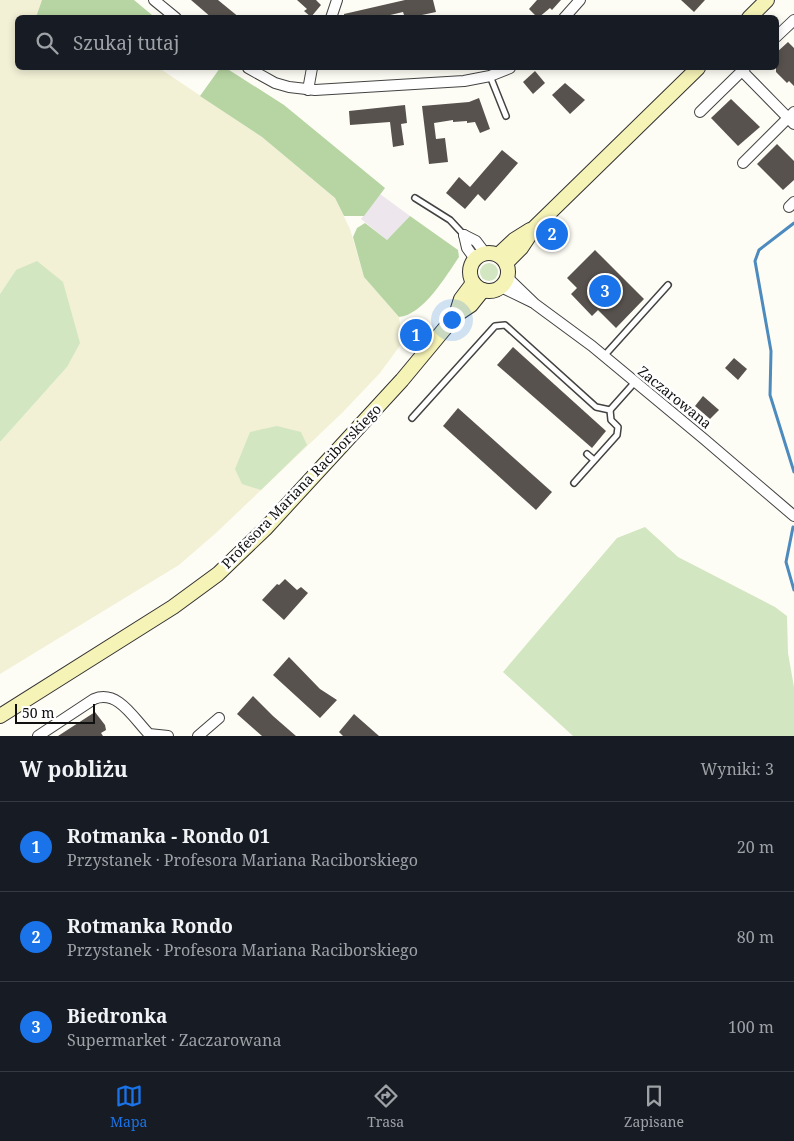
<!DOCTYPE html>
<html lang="pl">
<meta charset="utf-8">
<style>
body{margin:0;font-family:"Noto Serif",serif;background:#20242c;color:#f1f3f6}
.scale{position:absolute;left:15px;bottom:12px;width:80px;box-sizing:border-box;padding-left:5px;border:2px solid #101010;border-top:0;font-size:14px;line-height:18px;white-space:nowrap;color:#101010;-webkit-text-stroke:4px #fff;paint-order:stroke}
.you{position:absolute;left:451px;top:319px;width:18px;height:18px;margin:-12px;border:4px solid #fff;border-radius:50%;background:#1a73e8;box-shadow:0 0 0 8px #1a73e833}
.badge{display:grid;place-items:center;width:32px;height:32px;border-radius:50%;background:#1a73e8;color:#fff;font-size:16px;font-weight:700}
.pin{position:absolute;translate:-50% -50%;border:2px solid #fff;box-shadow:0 1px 5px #0006}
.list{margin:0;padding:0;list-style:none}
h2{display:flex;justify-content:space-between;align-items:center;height:65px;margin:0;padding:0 20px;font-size:21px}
h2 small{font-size:16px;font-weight:400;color:#9ea1a6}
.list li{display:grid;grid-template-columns:32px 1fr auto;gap:15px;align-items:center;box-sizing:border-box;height:90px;padding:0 20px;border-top:1px solid #363941}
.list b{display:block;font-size:19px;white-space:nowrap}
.list p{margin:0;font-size:16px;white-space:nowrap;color:#9ea1a6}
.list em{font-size:16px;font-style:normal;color:#9ea1a6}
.icon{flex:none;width:28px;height:28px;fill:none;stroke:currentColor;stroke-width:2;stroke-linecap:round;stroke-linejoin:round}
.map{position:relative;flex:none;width:794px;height:736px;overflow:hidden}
.search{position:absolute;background:#171b24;box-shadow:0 2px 8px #0003;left:15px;right:15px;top:15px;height:55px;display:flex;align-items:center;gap:12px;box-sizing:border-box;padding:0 18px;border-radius:8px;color:#9ea1a6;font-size:19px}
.sheet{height:335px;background:#171b24}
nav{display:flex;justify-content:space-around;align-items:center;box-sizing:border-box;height:70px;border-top:1px solid #363941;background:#171b24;font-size:14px;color:#9ea1a6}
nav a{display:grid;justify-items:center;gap:2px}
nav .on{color:#1a73e8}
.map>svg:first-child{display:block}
.industrial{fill:#ede6ed}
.farmland{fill:#f2f1d6}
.green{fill:#d2e6c1}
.forest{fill:#b6d5a2}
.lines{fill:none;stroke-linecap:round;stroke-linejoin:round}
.stream{stroke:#4d8bbf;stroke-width:3}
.building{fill:#58524e}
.service-casing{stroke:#434343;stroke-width:8}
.minor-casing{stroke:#434343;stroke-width:12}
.secondary-casing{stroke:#323232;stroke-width:16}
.service{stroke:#fff;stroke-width:5}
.minor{stroke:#fff;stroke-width:10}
.secondary{stroke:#f6f3b7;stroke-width:14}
.labels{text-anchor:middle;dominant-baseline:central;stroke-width:5;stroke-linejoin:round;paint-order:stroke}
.street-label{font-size:14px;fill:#101010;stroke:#fff}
</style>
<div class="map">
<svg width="794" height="736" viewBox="0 0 794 736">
<rect width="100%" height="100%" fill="#fefdf5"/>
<polygon class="industrial" points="380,194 410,216 387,240 361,219"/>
<polygon class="farmland" points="0,0 42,0 36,17 18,18 18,68 159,68 262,137 335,198 350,229 364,277 399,317 402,343 380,373 343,412 216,533 179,565 0,674 0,442 67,367 16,270 0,294"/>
<g class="green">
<polygon points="37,261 63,282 80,343 67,367 0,442 0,294 16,270"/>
<circle cx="489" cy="272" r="9"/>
<polygon points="277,426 301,432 307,445 261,490 242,484 235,469 250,432"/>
<polygon points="645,527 678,557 775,607 787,616 788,653 794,687 794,736 573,736 503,672 617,538"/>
</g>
<g class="forest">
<polygon points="42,0 134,0 152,15 151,18 36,17"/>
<polygon points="220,68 226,68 284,105 385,188 364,216 344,216 335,198 262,137 200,96"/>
<path d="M 410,216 L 458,250 L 459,257 C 446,276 423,315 399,317 L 364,277 L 353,237 L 357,228 L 365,223 L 387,240 Z"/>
</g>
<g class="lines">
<g class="stream">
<polyline points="794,223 759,250 755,261 771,351 770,395 794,472"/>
<polyline points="793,527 786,562 794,590"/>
</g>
</g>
<g class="building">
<polygon points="191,0 218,0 240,18 212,18"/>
<polygon points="297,0 316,0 321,5 311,17 304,11 307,9"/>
<polygon points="405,0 433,0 436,12 408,18 405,18 403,12 386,16 386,18 344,18 344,14"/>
<polygon points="537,0 561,0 552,10 550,8 538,18 529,9"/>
<polygon points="681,0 705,0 694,12"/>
<polygon points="788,42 794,48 794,86 789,81 787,83 776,72 776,53"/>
<polygon points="535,71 545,83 533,94 523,82"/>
<polygon points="565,83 585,100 570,114 552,95"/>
<polygon points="479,98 490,129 480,133 475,122 467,123 467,121 453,122 453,120 434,123 436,139 445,138 448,162 429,164 422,106 469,102"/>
<polygon points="731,99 760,127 738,146 711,118"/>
<polygon points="405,105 407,123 401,124 404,145 393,147 390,122 350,125 349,111"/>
<polygon points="777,144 794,161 794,180 783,190 757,164"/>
<polygon points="502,150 518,163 485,201 478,194 465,209 446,193 459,177 470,187"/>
<polygon points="595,250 644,299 616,328 598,310 592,316 571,294 577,288 567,278"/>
<polygon points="513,347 606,431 592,448 497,365"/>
<polygon points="734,358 747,369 738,380 725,368"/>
<polygon points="703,396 719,410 710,419 695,406"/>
<polygon points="458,408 552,492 536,510 443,426"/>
<polygon points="285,579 297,590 301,587 308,593 284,620 262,600 277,584 279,585"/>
<polygon points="289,657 320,689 337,700 320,718 273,675"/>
<polygon points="253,696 273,716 296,736 262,736 237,714"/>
<polygon points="95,712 105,725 106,730 101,733 103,736 58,736"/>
<polygon points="354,714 379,736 343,736 339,732"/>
</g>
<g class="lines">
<defs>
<g id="service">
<polyline points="490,76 506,116"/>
<polyline points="415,198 450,220 464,235"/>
<polyline points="604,356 668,285"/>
<polyline points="412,418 495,326 505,325 596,407 610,410 635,382"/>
<polyline points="587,454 594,460"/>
<polyline points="574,483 617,435 618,427 611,420 610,410"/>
</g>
<g id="minor">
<polyline points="154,0 176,18"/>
<polyline points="331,18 337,0"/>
<polyline points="564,18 580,0"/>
<polyline points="776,37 794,20"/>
<polyline points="248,68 275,83 289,87 315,90 464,81 490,76 510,68"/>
<polyline points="742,71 794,124"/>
<polyline points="308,90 312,68"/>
<polyline points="700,112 745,68"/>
<polyline points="743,163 794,112"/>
<polyline points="789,207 794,202"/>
<polyline points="464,235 476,241 485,253"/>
<polyline points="464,235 467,248 475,259"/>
<polyline points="508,278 535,304 592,346 704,439 794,516"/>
<polyline points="501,287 532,302"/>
<path d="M 38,736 L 94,699 C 118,689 134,719 149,734 L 168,736"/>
<polyline points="198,736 219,718"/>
</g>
<g id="secondary">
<polyline points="749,18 767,0"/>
<circle cx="489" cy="272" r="19"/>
<polyline points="498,255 514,240 530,230"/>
<polyline points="506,263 521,248 535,227 698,68"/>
<polyline points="456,315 461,299 473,283"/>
<polyline points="0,716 173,607 218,574 265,529 402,380 456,315 471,305 483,290"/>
</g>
</defs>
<use href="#service" class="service-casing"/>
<use href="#minor" class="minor-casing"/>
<use href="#secondary" class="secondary-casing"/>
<use href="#service" class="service"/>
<use href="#minor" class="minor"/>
<use href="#secondary" class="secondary"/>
</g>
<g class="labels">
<g class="street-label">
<text transform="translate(675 397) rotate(39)">Zaczarowana</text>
<text transform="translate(301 486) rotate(-46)">Profesora Mariana Raciborskiego</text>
</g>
</g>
</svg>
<div class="scale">50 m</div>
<div class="you"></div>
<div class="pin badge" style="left:416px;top:335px">1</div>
<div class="pin badge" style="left:552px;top:234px">2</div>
<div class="pin badge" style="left:605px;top:291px">3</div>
<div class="search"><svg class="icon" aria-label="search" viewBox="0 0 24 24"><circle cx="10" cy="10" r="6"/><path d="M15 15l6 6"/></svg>Szukaj tutaj</div>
</div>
<section class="sheet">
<h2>W pobliżu<small>Wyniki: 3</small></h2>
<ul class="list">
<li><span class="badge">1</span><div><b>Rotmanka - Rondo 01</b><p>Przystanek · Profesora Mariana Raciborskiego</p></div><em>20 m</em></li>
<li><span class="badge">2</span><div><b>Rotmanka Rondo</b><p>Przystanek · Profesora Mariana Raciborskiego</p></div><em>80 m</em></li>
<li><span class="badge">3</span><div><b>Biedronka</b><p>Supermarket · Zaczarowana</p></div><em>100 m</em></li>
</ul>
</section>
<nav>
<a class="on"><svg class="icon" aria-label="map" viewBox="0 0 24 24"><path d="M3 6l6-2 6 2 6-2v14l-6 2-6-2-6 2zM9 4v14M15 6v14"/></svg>Mapa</a>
<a><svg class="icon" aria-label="directions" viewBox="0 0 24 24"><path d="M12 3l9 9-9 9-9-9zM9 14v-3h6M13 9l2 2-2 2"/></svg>Trasa</a>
<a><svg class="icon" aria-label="saved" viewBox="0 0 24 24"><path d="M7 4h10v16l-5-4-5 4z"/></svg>Zapisane</a>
</nav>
